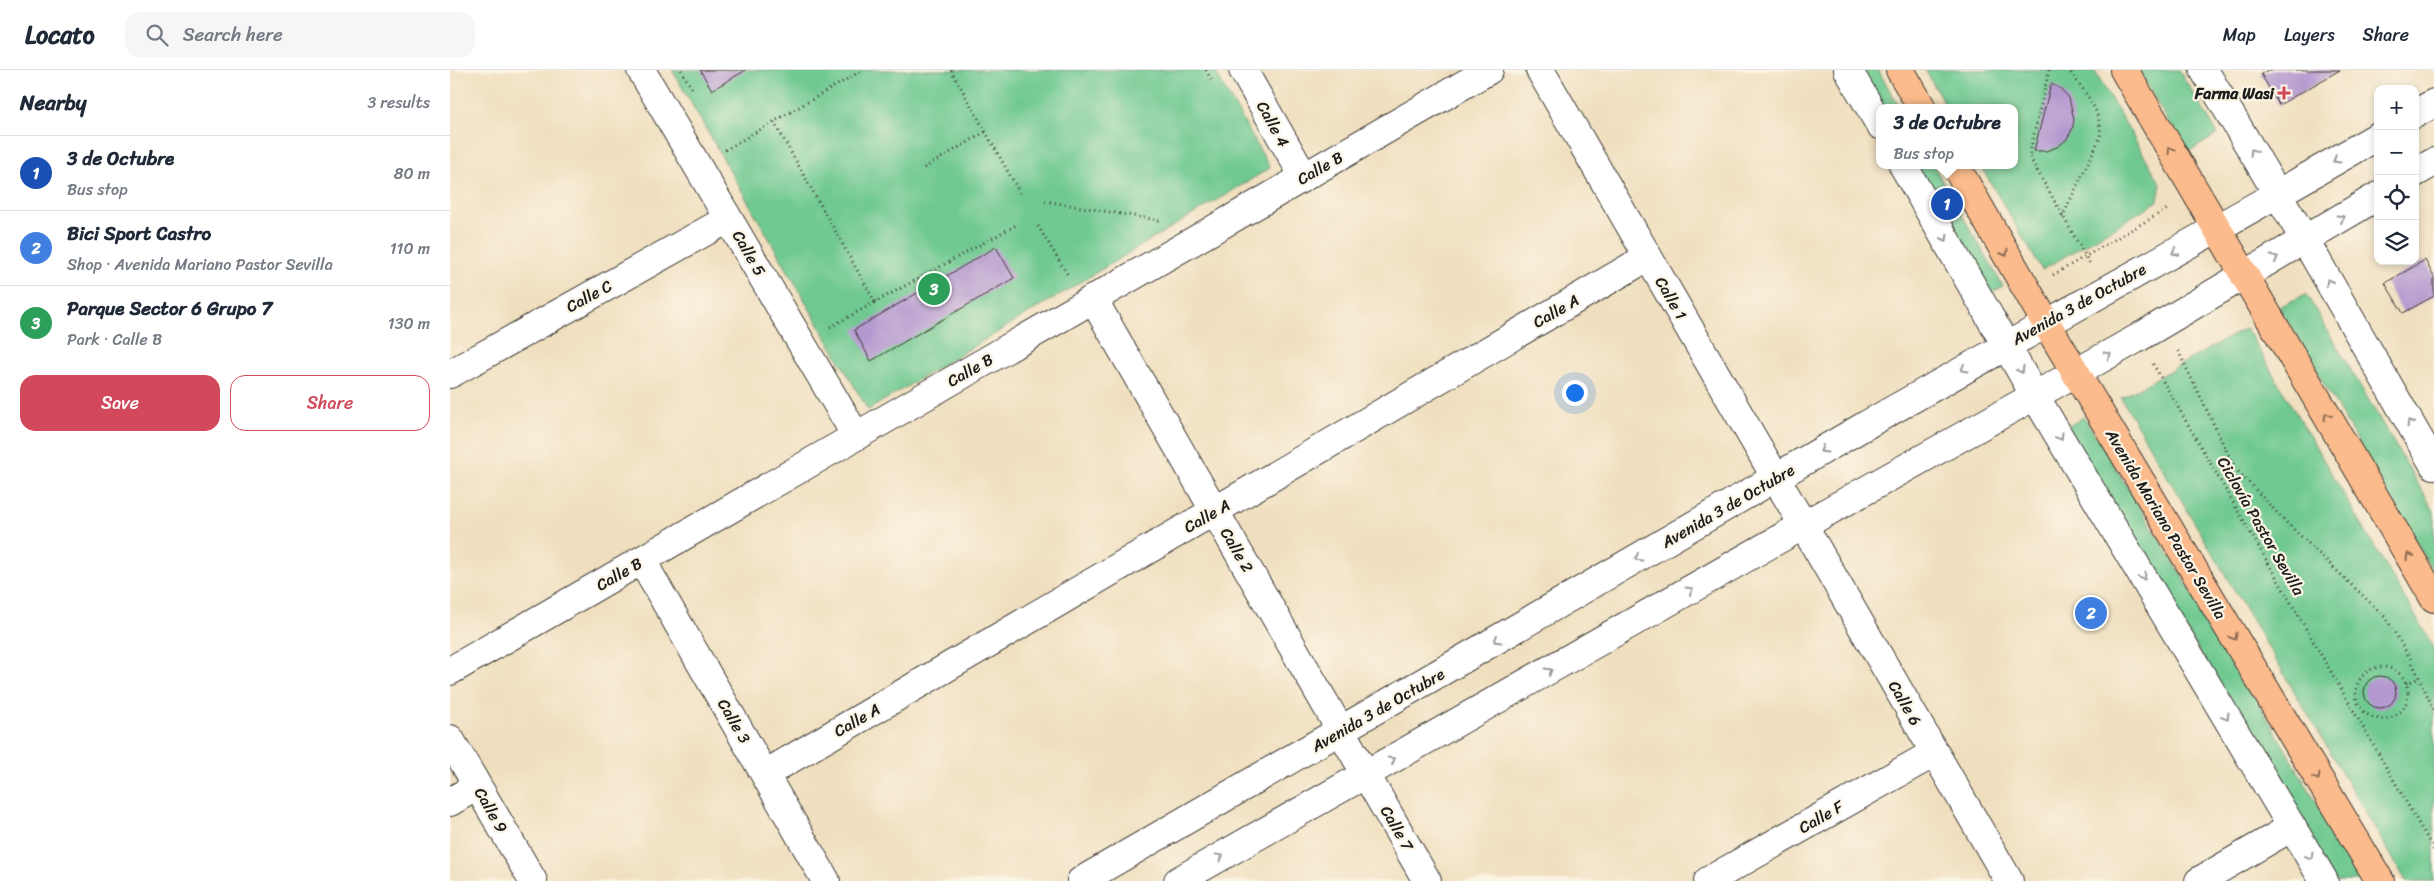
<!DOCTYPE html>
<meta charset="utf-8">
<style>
body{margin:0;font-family:Sriracha,sans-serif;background:#f6f6f7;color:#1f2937}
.controls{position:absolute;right:15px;top:15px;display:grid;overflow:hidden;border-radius:10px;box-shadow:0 2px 8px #0003}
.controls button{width:45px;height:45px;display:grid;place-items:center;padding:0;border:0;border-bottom:1px solid #e0e1e3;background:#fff;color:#1f2937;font:25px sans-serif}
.you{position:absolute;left:1124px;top:322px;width:18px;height:18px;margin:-12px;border:4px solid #fff;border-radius:50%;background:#1a73e8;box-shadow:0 0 0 8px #1a73e833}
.badge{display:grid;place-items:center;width:32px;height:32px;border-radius:50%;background:#d1495b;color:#fff;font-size:16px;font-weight:700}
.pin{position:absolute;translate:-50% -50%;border:2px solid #fff;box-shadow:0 1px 5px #0006}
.popup{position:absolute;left:1426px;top:34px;width:142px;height:65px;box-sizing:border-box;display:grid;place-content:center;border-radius:10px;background:#fff;filter:drop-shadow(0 1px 4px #0005);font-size:16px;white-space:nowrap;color:#747a83}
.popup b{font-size:19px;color:#1f2937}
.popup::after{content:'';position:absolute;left:50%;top:100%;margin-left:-10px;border:10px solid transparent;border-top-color:#fff}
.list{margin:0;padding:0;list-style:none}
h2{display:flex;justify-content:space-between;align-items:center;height:65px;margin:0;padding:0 20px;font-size:21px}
h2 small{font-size:16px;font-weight:400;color:#747a83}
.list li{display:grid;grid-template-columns:32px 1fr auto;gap:15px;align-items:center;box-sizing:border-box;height:75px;padding:0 20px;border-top:1px solid #e0e1e3}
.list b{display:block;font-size:19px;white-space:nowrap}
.list p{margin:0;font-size:16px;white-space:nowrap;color:#747a83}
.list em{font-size:16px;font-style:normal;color:#747a83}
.actions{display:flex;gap:10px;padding:15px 20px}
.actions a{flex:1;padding:11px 0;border:1px solid #d1495b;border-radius:15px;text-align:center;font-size:18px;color:#d1495b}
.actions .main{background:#d1495b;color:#fff}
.icon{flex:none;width:28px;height:28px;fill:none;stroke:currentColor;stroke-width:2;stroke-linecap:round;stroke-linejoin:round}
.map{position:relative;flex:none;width:1984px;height:811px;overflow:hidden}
header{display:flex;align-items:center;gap:30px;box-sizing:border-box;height:70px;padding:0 25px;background:#fff;border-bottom:1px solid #e0e1e3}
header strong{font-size:24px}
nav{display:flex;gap:28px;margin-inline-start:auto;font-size:18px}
.search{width:350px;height:45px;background:#f6f6f7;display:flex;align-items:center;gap:12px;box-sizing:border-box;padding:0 18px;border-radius:15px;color:#747a83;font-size:19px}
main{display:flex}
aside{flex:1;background:#fff}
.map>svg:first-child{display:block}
.green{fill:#6fc991;stroke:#467256}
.building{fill:#b499cf}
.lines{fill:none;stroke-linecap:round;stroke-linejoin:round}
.minor-casing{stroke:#3c3934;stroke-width:30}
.major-casing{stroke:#3c3934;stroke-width:30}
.path{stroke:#3c3934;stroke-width:3;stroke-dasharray:1 4;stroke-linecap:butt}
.minor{stroke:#fff;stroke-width:28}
.major{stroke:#fbbb8c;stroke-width:28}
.oneway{stroke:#8c6c54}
.oneway2{stroke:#999}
.poi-dot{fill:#d1495b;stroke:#fcf5e5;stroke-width:2}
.labels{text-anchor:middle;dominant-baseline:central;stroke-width:4.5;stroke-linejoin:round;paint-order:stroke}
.poi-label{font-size:16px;font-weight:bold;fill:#1c1c1c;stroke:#fcf5e5;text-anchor:end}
.street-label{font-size:16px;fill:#1c1c1c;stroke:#fcf5e5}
</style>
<header>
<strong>Locato</strong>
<div class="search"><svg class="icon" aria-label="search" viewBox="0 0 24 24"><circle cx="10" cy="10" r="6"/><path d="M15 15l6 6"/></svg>Search here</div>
<nav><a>Map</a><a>Layers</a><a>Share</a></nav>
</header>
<main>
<aside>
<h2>Nearby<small>3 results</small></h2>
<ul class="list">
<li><span class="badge" style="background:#1a4fb4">1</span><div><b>3 de Octubre</b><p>Bus stop</p></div><em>80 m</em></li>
<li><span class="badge" style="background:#3f7fe0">2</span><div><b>Bici Sport Castro</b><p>Shop · Avenida Mariano Pastor Sevilla</p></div><em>110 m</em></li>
<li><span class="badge" style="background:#2e9e5b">3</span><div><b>Parque Sector 6 Grupo 7</b><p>Park · Calle B</p></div><em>130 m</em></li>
</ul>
<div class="actions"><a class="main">Save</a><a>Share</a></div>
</aside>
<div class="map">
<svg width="1984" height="811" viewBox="0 0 1984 811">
<rect width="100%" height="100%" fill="#fcf5e5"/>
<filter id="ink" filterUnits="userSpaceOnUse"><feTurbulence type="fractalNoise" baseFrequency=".02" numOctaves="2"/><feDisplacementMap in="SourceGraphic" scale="10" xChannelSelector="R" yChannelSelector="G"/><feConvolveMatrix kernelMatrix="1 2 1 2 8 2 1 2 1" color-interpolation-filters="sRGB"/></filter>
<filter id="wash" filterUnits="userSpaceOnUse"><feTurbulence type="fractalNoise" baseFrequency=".0096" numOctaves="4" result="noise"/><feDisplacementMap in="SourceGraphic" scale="20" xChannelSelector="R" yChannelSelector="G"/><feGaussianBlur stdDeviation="1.12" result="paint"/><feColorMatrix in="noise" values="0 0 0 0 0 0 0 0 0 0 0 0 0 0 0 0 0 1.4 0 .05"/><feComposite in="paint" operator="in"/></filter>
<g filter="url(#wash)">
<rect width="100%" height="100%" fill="#f0dfbf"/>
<g class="green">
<polygon points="222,0 764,0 820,98 418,340"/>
<polygon points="1404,0 1428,0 1450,38 1430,38"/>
<polygon points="1475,0 1644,0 1711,114 1708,131 1592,200 1530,95 1564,95 1564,38 1497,38"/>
<polygon points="1688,0 1729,0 1768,64 1737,83"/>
<polygon points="1460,95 1483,95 1553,216 1536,226"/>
<polygon points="1856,224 1984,441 1984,503 1829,237"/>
<polygon points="1796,258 1984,578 1984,811 1956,811 1671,328"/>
<polygon points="1634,347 1779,582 1912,811 1884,811 1617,357"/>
</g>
<g id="blocks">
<g class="building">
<polygon points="250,0 296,0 262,20"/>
<polygon points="1818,0 1890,0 1829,35 1811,4"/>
<polygon points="1601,14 1611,19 1619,28 1624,50 1622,60 1616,70 1607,77 1596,81 1584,81"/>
<polygon points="546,177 564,208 421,291 404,260"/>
<polygon points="1975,190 1984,207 1984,226 1953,243 1935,213"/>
<circle cx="1930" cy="622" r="16"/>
</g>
</g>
</g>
<g filter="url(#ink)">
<use href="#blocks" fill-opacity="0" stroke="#3c3934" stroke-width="1"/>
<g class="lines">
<defs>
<g id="minor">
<polyline points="191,0 406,366"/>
<polyline points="793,0 854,107"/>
<polyline points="1090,0 1559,811"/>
<polyline points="1398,0 1430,55"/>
<polyline points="1754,0 1855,170 1984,395"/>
<polyline points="1965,44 1984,33"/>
<polyline points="1453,95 1585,326 1874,811"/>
<polyline points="1965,103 1984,92"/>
<polyline points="643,229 977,811"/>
<polyline points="0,304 278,149"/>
<polyline points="192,491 376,811"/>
<polyline points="0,601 1039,0"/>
<polyline points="0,669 83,811"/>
<polyline points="315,704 1198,187"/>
<polyline points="0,732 27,716"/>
<path d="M 631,811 C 892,661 1150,508 1411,358 C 1583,260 1757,166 1928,66"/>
<polyline points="728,811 1352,456 1688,268 1928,126"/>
<polyline points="1258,811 1484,683"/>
<polyline points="1749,811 1842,757"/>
</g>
<g id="major">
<polyline points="1450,0 1472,38"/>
<polyline points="1674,0 1984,528"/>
<polyline points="1505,95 1596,253 1930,811"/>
</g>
</defs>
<use href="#minor" class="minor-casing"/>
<use href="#major" class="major-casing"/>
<g class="path">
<polyline points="231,0 242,19"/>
<polyline points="501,0 571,125"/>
<polyline points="756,0 762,11"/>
<polyline points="1599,0 1579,86 1640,194"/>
<polyline points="324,52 425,232"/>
<polyline points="275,80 413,0"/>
<polyline points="474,98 535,62"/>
<polyline points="595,131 713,151"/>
<path d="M 1612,147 L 1650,68 C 1653,41 1634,22 1619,0"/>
<polyline points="588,156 619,207"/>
<polyline points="1603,205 1719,138"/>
<polyline points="380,257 568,154"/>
<polyline points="1728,281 1785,398 1832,448 1935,547 1960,588 1984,640"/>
<polyline points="1703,294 1984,780"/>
<circle cx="1932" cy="623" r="26"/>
<polyline points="1956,613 1970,608"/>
</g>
<use href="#minor" class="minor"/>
<use href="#major" class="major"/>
</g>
<defs><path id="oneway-chevron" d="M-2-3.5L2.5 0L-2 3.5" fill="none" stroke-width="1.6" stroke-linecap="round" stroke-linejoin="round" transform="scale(1.25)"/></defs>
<g class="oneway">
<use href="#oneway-chevron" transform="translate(1721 80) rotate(-121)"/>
<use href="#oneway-chevron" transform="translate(1555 183) rotate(60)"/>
<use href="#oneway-chevron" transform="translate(1877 346) rotate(-120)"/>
<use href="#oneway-chevron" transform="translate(1959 486) rotate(-120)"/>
<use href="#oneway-chevron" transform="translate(1784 567) rotate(59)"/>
<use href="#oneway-chevron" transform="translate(1867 707) rotate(59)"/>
</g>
<g class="oneway2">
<use href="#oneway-chevron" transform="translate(1803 82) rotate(-121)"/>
<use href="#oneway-chevron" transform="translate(1886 90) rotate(150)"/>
<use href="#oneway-chevron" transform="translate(1891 148) rotate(-31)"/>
<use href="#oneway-chevron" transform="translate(1495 168) rotate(60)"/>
<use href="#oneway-chevron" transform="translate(1725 182) rotate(152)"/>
<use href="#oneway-chevron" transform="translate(1825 188) rotate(-30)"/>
<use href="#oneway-chevron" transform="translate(1879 212) rotate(-120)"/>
<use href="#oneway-chevron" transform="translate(1658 285) rotate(-29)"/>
<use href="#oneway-chevron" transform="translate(1514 299) rotate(150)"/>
<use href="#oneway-chevron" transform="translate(1571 300) rotate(61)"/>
<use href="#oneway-chevron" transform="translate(1960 353) rotate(-120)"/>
<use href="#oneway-chevron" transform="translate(1610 367) rotate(59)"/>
<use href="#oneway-chevron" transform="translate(1373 380) rotate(150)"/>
<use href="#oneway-chevron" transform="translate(1188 488) rotate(150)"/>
<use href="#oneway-chevron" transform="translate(1693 507) rotate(59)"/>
<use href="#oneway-chevron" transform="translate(1240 520) rotate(-30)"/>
<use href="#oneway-chevron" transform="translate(1047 570) rotate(150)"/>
<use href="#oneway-chevron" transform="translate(1099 601) rotate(-30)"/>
<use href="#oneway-chevron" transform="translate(1776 647) rotate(59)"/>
<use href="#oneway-chevron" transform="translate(942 690) rotate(-30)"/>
<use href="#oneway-chevron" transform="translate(1860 786) rotate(59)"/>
<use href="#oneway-chevron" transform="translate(770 787) rotate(-29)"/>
</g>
</g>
<path class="poi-dot" d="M1831.5 15.5h5v5h5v5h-5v5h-5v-5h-5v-5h5z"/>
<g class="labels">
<g class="poi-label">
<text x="1824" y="23">Farma Wasi</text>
</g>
<g class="street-label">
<text transform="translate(823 54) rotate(61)">Calle 4</text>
<text transform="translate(870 98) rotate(-30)">Calle B</text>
<text transform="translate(299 183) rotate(60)">Calle 5</text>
<text transform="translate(139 226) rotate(-29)">Calle C</text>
<text transform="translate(1221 228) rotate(60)">Calle 1</text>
<text transform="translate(1629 234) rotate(-29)">Avenida 3 de Octubre</text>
<text transform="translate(1106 241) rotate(-30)">Calle A</text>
<text transform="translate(520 300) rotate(-30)">Calle B</text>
<text transform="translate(1278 436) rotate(-30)">Avenida 3 de Octubre</text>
<text transform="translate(757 446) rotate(-30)">Calle A</text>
<text transform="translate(1716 454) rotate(59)">Avenida Mariano Pastor Sevilla</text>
<text transform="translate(1811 456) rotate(60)">Ciclovía Pastor Sevilla</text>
<text transform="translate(787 480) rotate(60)">Calle 2</text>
<text transform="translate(169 504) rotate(-30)">Calle B</text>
<text transform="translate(1455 633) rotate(60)">Calle 6</text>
<text transform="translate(928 640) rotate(-30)">Avenida 3 de Octubre</text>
<text transform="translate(407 650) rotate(-30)">Calle A</text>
<text transform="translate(284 651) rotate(60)">Calle 3</text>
<text transform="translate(41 740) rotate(60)">Calle 9</text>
<text transform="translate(1371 747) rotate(-30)">Calle F</text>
<text transform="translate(947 758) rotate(60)">Calle 7</text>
</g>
</g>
</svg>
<div class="controls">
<button>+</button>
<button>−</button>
<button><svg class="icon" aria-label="locate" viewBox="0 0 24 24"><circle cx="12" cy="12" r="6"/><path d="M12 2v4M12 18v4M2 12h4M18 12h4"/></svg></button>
<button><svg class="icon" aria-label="layers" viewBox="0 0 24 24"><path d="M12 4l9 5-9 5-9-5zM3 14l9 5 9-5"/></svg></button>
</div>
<div class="you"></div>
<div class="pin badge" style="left:1497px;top:134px;background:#1a4fb4">1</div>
<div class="popup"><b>3 de Octubre</b>Bus stop</div>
<div class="pin badge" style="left:1641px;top:543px;background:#3f7fe0">2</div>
<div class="pin badge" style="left:484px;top:219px;background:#2e9e5b">3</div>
</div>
</main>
